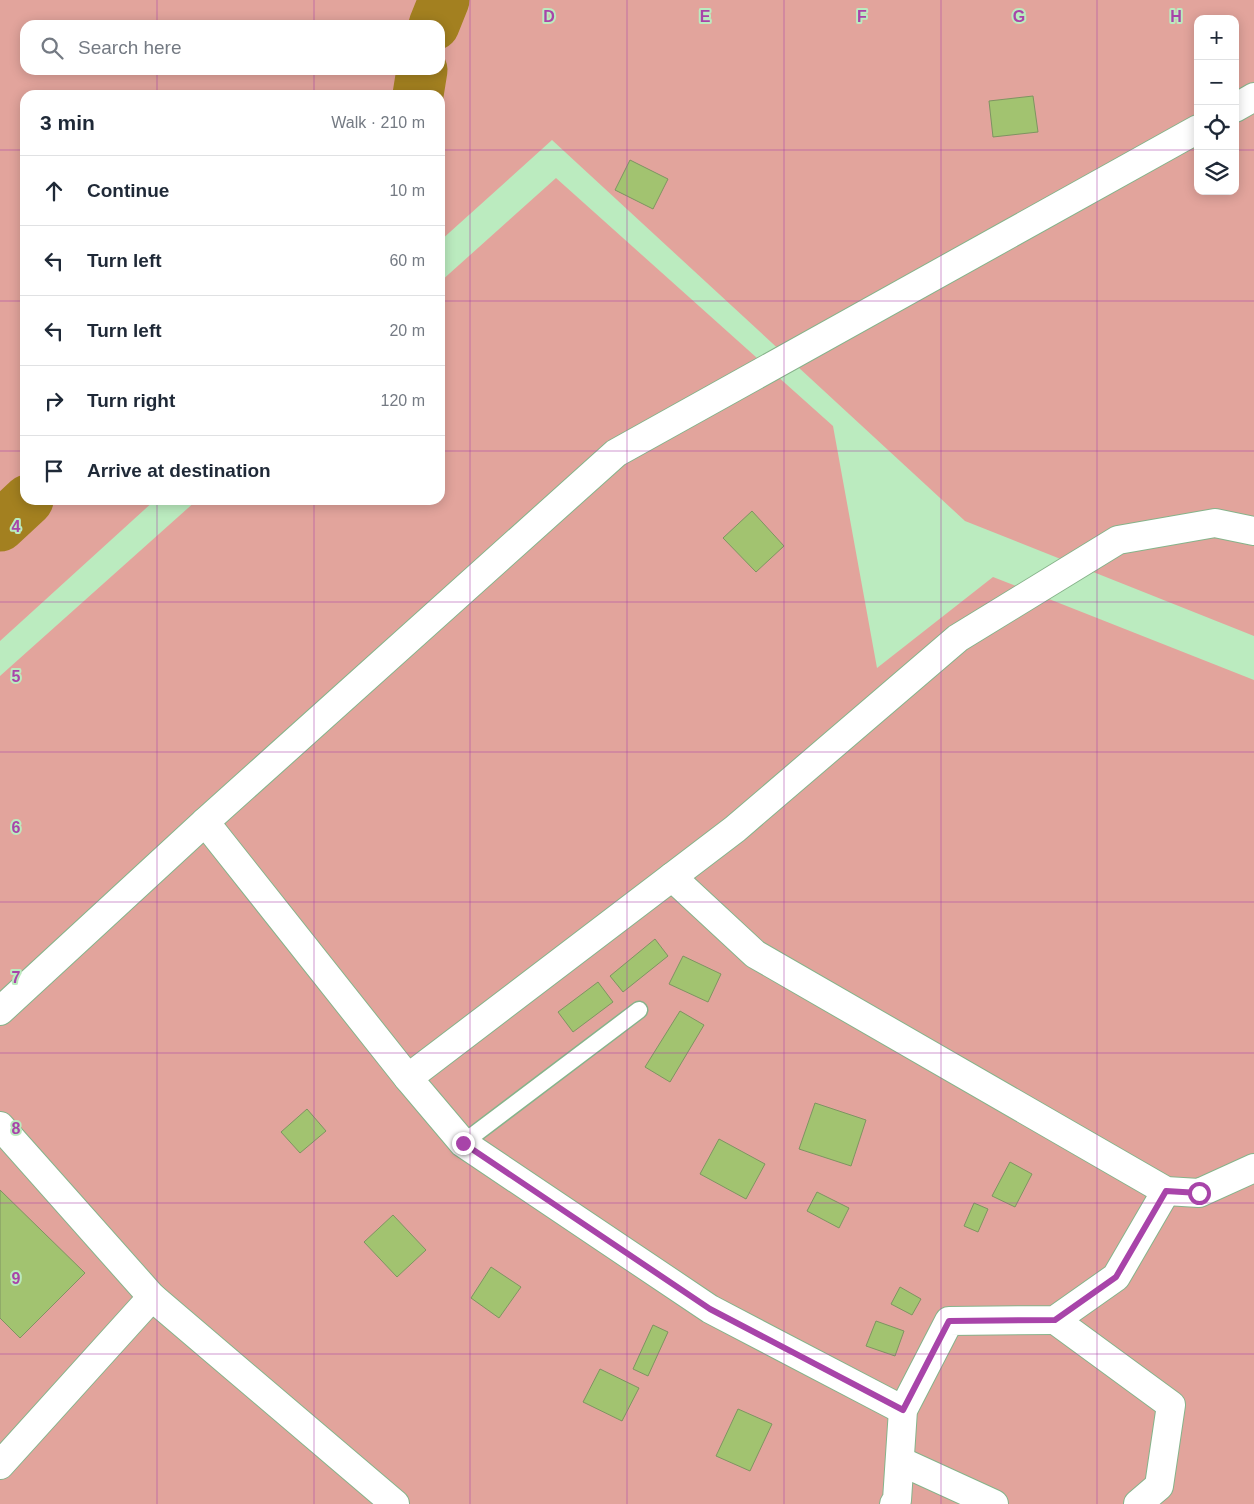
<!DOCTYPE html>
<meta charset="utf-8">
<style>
body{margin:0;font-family:Arial,sans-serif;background:#f2f2f3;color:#1f2937}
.controls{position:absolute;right:15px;top:15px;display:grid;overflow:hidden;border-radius:10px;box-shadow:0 2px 12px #0003}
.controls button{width:45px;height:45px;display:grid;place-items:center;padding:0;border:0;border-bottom:1px solid #e0e1e3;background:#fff;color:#1f2937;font:25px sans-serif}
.stop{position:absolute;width:15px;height:15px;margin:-11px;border:4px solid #a844a9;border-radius:50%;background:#fff}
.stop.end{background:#a844a9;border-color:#fff;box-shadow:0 1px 5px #0008}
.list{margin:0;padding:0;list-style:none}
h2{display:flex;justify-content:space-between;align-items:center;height:65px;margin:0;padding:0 20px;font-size:21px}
h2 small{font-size:16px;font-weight:400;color:#747a83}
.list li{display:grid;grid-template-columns:32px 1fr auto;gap:15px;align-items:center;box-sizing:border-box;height:70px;padding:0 20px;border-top:1px solid #e0e1e3}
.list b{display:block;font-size:19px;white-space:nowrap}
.list em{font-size:16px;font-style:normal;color:#747a83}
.icon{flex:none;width:28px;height:28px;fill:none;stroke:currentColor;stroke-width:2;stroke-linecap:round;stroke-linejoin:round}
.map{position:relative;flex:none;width:1254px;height:1504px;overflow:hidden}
.search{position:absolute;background:#fff;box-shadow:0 2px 12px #0003;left:20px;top:20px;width:425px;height:55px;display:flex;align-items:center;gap:12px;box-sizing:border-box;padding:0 18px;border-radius:15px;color:#747a83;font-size:19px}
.panel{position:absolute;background:#fff;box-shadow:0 2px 12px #0003;left:20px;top:90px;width:425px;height:415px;border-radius:15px}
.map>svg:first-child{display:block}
.green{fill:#e2a49c;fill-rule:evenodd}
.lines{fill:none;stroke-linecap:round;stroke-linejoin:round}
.river{stroke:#a38020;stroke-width:51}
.building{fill:#a2c370;stroke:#7e9461}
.service-casing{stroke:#86b38a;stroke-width:19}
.minor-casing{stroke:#86b38a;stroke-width:30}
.service{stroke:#fff;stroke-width:16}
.minor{stroke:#fff;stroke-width:28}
.route{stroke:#a844a9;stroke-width:6}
.grid{fill:none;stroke:#a844a9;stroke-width:1;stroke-opacity:0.55}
.grid-label{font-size:16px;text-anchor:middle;font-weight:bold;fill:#a844a9;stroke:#bbebbf;stroke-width:4;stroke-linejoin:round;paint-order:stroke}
</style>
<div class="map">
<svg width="1254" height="1504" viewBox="0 0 1254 1504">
<rect width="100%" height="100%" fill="#bbebbf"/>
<g class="green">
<path d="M 0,0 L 1254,0 L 1254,636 L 965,521 L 552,140 L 440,241 L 440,95 L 25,95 L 25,500 L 155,500 L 0,641 ZM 1198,19 L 1235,19 L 1235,191 L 1198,191 ZM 25,25 L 440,25 L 440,70 L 25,70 Z"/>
<polygon points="556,178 833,426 877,668 993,577 1254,680 1254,1504 0,1504 0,676 197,500 440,500 440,282"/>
</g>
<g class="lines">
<g class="river">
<polyline points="434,25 444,0"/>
<polyline points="418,95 422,70"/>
<polyline points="0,526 28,500"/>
</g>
</g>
<g class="building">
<polygon points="1033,96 1038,132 993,137 989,101"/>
<polygon points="630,160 668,179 653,209 615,190"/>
<polygon points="752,511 784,546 756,572 723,538"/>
<polygon points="655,939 668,956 623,992 610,976"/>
<polygon points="683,956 721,974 708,1002 669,984"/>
<polygon points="598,982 613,1002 573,1032 558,1012"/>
<polygon points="680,1011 704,1025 670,1082 645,1067"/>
<polygon points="815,1103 866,1120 851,1166 799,1149"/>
<polygon points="307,1109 326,1131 300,1153 281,1132"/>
<polygon points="719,1139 765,1164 746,1199 700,1174"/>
<polygon points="1010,1162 1032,1174 1015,1207 992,1196"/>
<polygon points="0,1190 85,1273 20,1338 0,1318"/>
<polygon points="817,1192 849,1208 839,1228 807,1211"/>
<polygon points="974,1203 988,1209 978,1232 964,1226"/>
<polygon points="393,1215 426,1250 397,1277 364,1242"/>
<polygon points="491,1267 521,1287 499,1318 471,1298"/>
<polygon points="900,1287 921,1299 912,1315 891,1304"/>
<polygon points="876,1321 904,1331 895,1356 866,1346"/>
<polygon points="653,1325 668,1332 648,1376 633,1369"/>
<polygon points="600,1369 639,1388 622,1421 583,1402"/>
<polygon points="738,1409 772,1424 750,1471 716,1456"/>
</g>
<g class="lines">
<defs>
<polyline id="service" points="463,1143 639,1010"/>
<g id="minor">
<polyline points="1235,108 1254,97"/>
<polyline points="205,822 408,1078 463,1143 710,1309 903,1410"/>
<polyline points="672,877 755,954 1166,1191 1199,1193 1254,1168"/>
<polyline points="0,1011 205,822 616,453 1198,129"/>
<polyline points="408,1078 735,829 958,638 1118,540 1215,523 1254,531"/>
<polyline points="0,1126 152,1297 395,1504"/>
<polyline points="1055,1320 1171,1405 1159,1486 1138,1504"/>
<polyline points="900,1461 994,1504"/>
<polyline points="0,1465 152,1297"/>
<polyline points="894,1504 897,1500 903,1410 949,1321 1055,1320 1116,1277 1166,1191"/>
</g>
</defs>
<use href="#service" class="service-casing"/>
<use href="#minor" class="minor-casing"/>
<use href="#service" class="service"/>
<use href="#minor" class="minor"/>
</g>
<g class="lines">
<polyline class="route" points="463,1143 710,1309 903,1410 949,1321 1055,1320 1116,1277 1166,1191 1199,1193"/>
</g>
<path class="grid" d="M 157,0 L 157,25M 314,0 L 314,25M 470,0 L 470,1504M 627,0 L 627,1504M 784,0 L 784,1504M 941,0 L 941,1504M 1097,0 L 1097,1504M 157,70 L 157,95M 314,70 L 314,95M 0,150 L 25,150M 440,150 L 1198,150M 1235,150 L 1254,150M 0,301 L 25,301M 440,301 L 1254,301M 0,451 L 25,451M 440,451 L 1254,451M 157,500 L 157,1504M 314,500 L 314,1504M 0,602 L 1254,602M 0,752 L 1254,752M 0,902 L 1254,902M 0,1053 L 1254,1053M 0,1203 L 1254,1203M 0,1354 L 1254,1354"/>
<g class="grid-label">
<text x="549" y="22">D</text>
<text x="705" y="22">E</text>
<text x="862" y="22">F</text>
<text x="1019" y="22">G</text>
<text x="1176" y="22">H</text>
<text x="16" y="532">4</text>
<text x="16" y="682">5</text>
<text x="16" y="833">6</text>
<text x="16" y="983">7</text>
<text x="16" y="1134">8</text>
<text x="16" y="1284">9</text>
</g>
</svg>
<div class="controls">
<button>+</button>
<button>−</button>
<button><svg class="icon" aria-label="locate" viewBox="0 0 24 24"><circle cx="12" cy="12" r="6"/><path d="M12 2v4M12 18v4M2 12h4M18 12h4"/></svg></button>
<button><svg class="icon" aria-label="layers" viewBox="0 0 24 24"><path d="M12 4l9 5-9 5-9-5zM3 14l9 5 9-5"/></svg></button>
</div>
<div class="stop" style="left:1199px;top:1193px"></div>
<div class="stop end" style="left:463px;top:1143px"></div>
<div class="search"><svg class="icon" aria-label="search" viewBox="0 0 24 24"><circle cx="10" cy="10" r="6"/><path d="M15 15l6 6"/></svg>Search here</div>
<section class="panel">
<h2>3 min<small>Walk · 210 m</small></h2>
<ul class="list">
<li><svg class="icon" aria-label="ahead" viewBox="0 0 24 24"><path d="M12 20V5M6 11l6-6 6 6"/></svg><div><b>Continue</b></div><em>10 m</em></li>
<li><svg class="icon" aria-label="left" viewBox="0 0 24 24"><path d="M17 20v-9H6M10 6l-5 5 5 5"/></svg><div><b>Turn left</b></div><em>60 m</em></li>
<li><svg class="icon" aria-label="left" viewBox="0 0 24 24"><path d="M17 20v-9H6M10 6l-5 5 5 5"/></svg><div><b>Turn left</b></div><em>20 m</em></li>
<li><svg class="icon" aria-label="right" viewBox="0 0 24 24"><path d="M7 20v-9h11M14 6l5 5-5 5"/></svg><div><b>Turn right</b></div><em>120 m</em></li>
<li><svg class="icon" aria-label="arrive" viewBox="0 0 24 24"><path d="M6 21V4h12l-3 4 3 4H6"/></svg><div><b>Arrive at destination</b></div></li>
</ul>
</section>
</div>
